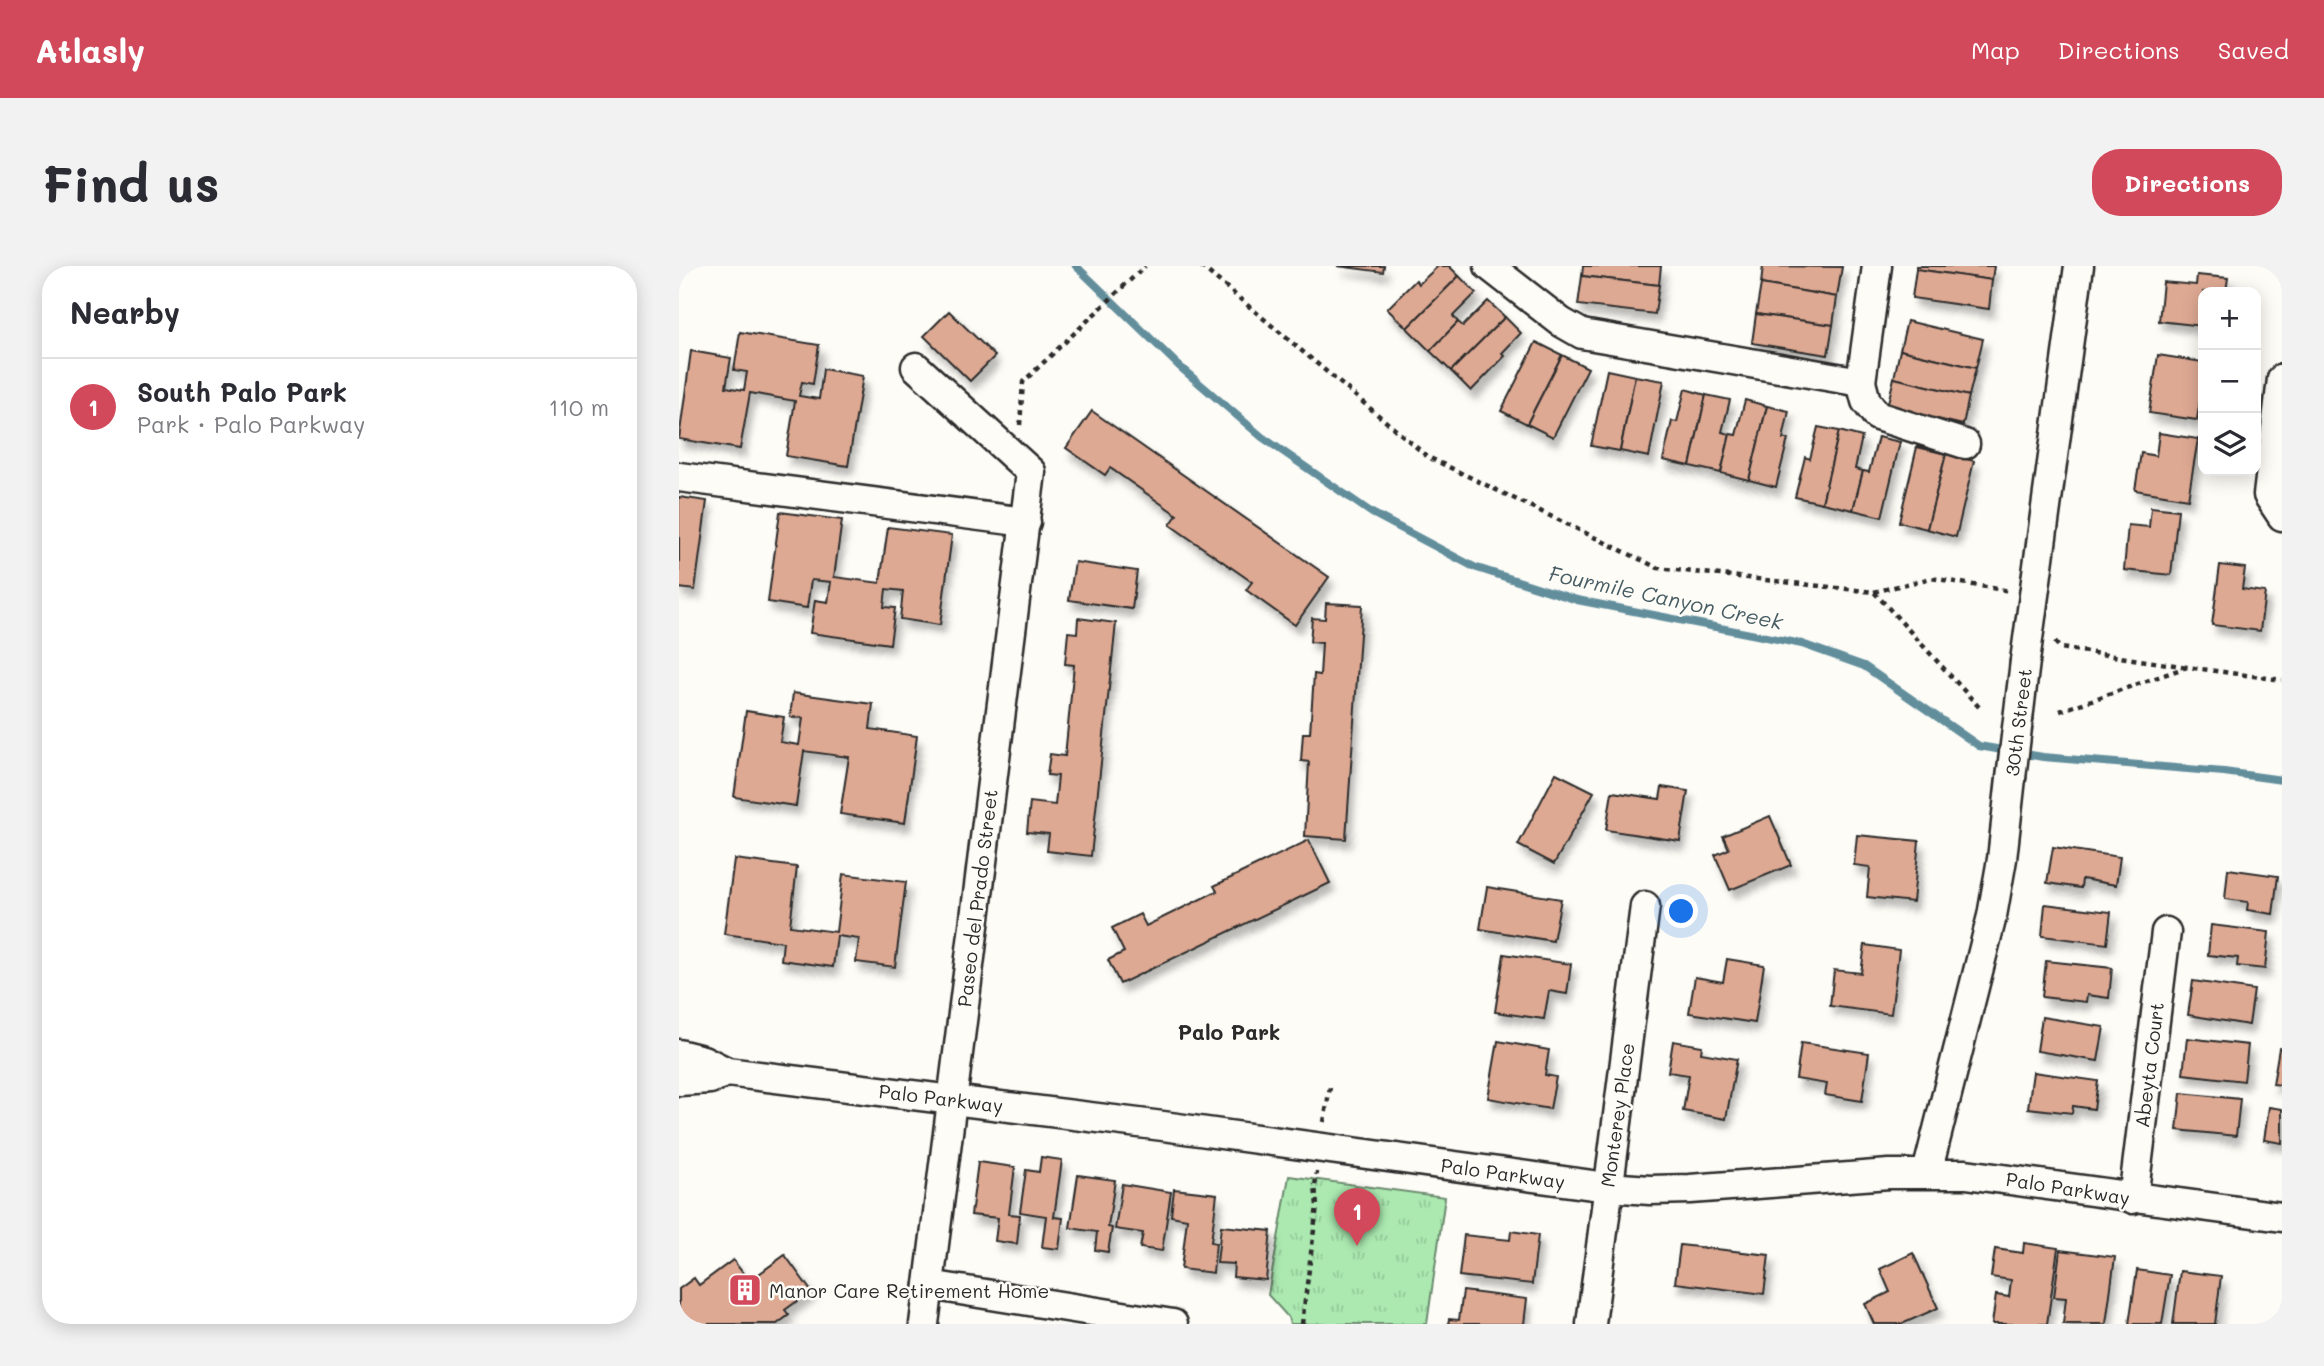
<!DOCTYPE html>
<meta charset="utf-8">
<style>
body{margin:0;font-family:Mali,sans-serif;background:#f2f2f3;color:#2b2b33}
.controls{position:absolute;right:21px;top:21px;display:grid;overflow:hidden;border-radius:14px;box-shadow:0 4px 18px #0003}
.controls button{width:63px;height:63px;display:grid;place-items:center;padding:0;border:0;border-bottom:2px solid #e1e1e2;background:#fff;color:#2b2b33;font:35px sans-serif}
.you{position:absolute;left:1003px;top:646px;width:24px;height:24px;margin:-18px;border:5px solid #fff;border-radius:50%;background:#1a73e8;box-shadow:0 0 0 10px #1a73e833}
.badge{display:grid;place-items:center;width:46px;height:46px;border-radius:50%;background:#d1495b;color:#fff;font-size:23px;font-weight:700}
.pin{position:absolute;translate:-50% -58px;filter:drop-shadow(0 2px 4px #0008)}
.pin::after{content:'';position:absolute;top:37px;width:24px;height:21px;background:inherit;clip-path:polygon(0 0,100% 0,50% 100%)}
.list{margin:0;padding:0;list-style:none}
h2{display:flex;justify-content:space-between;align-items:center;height:91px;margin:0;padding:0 28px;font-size:30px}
h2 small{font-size:23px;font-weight:400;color:#7c7c81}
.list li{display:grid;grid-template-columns:46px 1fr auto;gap:21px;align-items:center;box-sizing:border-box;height:98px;padding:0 28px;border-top:2px solid #e1e1e2}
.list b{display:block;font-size:26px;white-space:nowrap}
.list p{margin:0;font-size:23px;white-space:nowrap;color:#7c7c81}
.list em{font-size:23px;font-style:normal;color:#7c7c81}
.icon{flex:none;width:38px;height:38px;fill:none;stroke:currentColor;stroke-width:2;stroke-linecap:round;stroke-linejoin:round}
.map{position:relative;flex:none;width:1603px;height:1058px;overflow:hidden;border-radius:28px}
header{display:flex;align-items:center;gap:42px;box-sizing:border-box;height:98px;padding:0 35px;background:#d1495b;color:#fff}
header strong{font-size:33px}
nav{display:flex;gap:38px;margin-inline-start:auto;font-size:24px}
.intro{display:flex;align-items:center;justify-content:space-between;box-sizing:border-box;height:168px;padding:0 42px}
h1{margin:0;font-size:49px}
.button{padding:18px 32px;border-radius:28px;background:#d1495b;color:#fff;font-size:24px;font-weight:700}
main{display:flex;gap:42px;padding:0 42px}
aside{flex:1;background:#fff;border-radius:28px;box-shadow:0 4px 18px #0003}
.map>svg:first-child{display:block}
.park{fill:url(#park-tufts);stroke:#6b8a6e;stroke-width:2}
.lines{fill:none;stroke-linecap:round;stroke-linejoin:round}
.stream{stroke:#628e9c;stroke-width:8}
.building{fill:#dea993;stroke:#2b2b2b;stroke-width:2;filter:url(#shadow)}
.minor-casing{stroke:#2b2b2b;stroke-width:33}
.path{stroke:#2b2b2b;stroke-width:4.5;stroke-dasharray:5 5;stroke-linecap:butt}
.minor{stroke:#fdfcf7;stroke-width:28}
.minor-bridge-casing{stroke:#2b2b2b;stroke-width:33;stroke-linecap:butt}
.minor-bridge{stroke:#fdfcf7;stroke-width:28}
.labels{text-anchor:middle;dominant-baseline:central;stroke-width:5;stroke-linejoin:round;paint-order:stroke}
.street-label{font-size:19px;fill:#2b2b2b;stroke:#fdfcf7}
.poi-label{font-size:19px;fill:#2b2b2b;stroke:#fdfcf7;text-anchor:start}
.water-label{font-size:21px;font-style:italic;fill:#475d63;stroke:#fdfcf7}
.neighbourhood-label{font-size:21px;font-weight:bold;fill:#2b2b2b;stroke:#fdfcf7}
</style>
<header>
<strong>Atlasly</strong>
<nav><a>Map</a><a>Directions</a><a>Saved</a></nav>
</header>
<div class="intro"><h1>Find us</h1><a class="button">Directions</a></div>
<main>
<aside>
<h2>Nearby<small></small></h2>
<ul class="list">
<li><span class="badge">1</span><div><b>South Palo Park</b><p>Park · Palo Parkway</p></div><em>110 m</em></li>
</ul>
</aside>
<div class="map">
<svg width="1603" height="1058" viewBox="0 0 1603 1058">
<defs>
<pattern id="park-tufts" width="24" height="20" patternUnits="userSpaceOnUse" patternTransform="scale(1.75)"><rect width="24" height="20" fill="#abe9b0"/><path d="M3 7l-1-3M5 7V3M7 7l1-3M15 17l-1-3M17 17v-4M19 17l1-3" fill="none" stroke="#93c898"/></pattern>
<filter id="shadow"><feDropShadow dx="4.5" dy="8" stdDeviation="3.5" flood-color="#0004"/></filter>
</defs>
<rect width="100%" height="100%" fill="#fdfcf7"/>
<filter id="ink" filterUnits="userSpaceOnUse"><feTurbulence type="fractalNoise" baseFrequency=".0143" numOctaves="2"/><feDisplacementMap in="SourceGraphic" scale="14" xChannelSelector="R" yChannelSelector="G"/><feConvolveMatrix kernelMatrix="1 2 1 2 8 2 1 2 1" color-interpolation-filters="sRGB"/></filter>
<g filter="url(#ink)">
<polygon class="park" points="610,910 766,931 748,1058 611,1058 609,1051 589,1029"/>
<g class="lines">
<polyline class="stream" points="397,0 500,100 583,171 693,247 795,301 898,334 1123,378 1185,400 1300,480 1364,491 1545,506 1603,514"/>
</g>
<g class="building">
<polygon points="658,0 705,0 704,6"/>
<polygon points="759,0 770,0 780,10 728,62 708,43 737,14 740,18"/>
<polygon points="904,0 982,0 980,19 903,10"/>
<polygon points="1084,0 1163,1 1158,31 1082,18"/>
<polygon points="1237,0 1315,0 1313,14 1237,3"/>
<polygon points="1237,3 1313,14 1310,43 1233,32"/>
<polygon points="1518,9 1549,12 1547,26 1524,26 1524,60 1480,55 1484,16 1517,19"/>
<polygon points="780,10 797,27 774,50 779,56 751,85 728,62"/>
<polygon points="903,10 980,19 976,48 899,39"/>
<polygon points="1082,18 1158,31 1154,59 1077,48"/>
<polygon points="809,35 826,51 772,105 751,85 779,56 784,60"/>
<polygon points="270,45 316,90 291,115 245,70"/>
<polygon points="1077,48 1154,59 1149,89 1073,77"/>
<polygon points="826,51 842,67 823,87 826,90 792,125 772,105"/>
<polygon points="1228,55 1304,73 1297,102 1221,84"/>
<polygon points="61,66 140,79 134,118 123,116 120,130 140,133 144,103 184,110 169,200 107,190 116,135 71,127 61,183 0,173 12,85 52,92 47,121 65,124 68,106 55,104"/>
<polygon points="857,76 883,89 848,158 822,145"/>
<polygon points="1221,84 1297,102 1290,130 1215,112"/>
<polygon points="883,89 909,102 874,171 848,158"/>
<polygon points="1479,89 1524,96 1524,128 1522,127 1518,154 1470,147"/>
<polygon points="928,104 956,110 941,185 912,180"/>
<polygon points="956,110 985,115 970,191 941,185"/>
<polygon points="1215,112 1290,130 1284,159 1208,141"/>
<polygon points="1006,123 1027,129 1011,200 984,194 993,155 998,156"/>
<polygon points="1027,129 1051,134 1043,166 1051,168 1042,207 1011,200"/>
<polygon points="1066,134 1088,140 1070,214 1042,207 1051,168 1057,169"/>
<polygon points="1088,140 1110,145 1104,173 1109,173 1097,221 1070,214"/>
<polygon points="413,145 650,311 616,359 567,324 573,316 491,259 498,249 431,202 426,209 387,182"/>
<polygon points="1139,161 1160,165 1143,237 1116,231 1126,191 1131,193"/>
<polygon points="1160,165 1183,171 1176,203 1184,205 1174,244 1143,237"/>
<polygon points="1480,167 1519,173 1509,233 1456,224 1462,187 1477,190"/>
<polygon points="1199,171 1221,176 1203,251 1174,244 1184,205 1190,206"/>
<polygon points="1238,181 1267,188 1248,263 1220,256"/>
<polygon points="1267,188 1295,195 1277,271 1248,263"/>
<polygon points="0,231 28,235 16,324 0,322"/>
<polygon points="1472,241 1499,244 1492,309 1445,304 1449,259 1470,261"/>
<polygon points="101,246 163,254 155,311 201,317 209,261 273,269 261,359 221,353 224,325 207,323 205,341 216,342 211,378 131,367 136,334 149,336 152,316 132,314 128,342 89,336"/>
<polygon points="396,296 458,305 453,343 390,334"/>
<polygon points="1541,299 1566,302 1563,323 1586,326 1581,365 1533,359"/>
<polygon points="647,337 683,339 667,573 626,570 630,496 622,495 624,467 631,467 635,408 641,409 643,377 631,376 633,352 646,353"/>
<polygon points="399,352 437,357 412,590 368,585 370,568 348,566 351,536 376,539 379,510 368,509 371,488 386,490 395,399 386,398 389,366 398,367"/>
<polygon points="114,427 194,438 191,463 238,470 226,557 161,548 170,491 125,485 117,540 55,531 67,445 105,451 101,476 120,479 124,452 111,451"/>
<polygon points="877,507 915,526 875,598 839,579"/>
<polygon points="983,521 1009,525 1001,575 927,564 933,526 981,533"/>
<polygon points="1091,550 1112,599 1051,624 1036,589 1050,583 1044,570"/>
<polygon points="1178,569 1240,575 1234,636 1188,631 1191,601 1175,599"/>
<polygon points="630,574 651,617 441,718 429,694 445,686 433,662 461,648 467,660 538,625 535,620"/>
<polygon points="1374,581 1441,591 1437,619 1403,613 1402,622 1368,617"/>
<polygon points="55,593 118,601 111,660 157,666 164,608 227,616 216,701 177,696 180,673 158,670 154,701 102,694 104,676 45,668"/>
<polygon points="1549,603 1599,610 1594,648 1568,644 1569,636 1546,633"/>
<polygon points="808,621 882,633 874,675 801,663"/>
<polygon points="1366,638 1432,646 1428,678 1363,670"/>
<polygon points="1532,659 1590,666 1586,703 1558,700 1559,692 1529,689"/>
<polygon points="1186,679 1220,684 1212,748 1151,740 1155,704 1182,707"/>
<polygon points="825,688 892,698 888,728 870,725 865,753 816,746"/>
<polygon points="1048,693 1085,699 1076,757 1010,747 1016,711 1044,716"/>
<polygon points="1367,695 1433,702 1430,732 1408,729 1407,736 1363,731"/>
<polygon points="1514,715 1575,724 1570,759 1509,749"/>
<polygon points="1363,751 1425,761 1419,795 1358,785"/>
<polygon points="1508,772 1569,779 1565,815 1504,808"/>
<polygon points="819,775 870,784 866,809 877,811 871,843 809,832"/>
<polygon points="994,775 1023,780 1022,787 1058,793 1047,853 1004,845 1010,809 989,806"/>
<polygon points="1122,777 1190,787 1183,835 1146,829 1148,818 1117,813"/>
<polygon points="1600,782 1603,783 1603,819 1594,818"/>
<polygon points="1354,806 1419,815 1415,843 1394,840 1393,847 1349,842"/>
<polygon points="1502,827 1561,833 1557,870 1498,864"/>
<polygon points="1590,841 1603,843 1603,877 1585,874"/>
<polygon points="362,891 383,894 375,951 384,952 380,983 363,981 367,950 341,946 347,904 360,906"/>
<polygon points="299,896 336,901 330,948 341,949 338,978 316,975 319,952 292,949"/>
<polygon points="399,909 436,914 429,961 433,962 429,986 416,984 418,966 391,962"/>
<polygon points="443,918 492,926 483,985 461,982 464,967 436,963"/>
<polygon points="495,923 538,928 532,976 537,977 534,1007 502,1003 508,953 492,950"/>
<polygon points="542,960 592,965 587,1014 554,1011 555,998 538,997"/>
<polygon points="832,965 859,969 853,1018 780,1010 785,969 831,974"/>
<polygon points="1345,977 1379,982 1368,1058 1313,1058 1317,1029 1330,1031 1332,1014 1312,1011 1316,983 1344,987"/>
<polygon points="1001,979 1090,989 1085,1028 996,1017"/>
<polygon points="1381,984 1436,991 1427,1058 1384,1058 1387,1032 1375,1031"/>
<polygon points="1234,987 1259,1042 1223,1058 1195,1058 1186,1038 1211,1026 1201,1003"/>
<polygon points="106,989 132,1025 106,1044 110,1049 98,1058 0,1058 0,1023 15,1012 20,1019 54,994 70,1015"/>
<polygon points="1458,1004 1491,1009 1483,1058 1450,1058"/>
<polygon points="1501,1005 1542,1010 1536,1058 1494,1058"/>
<polygon points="784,1025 848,1033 845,1058 769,1058 770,1053 780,1054"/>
</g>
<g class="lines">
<defs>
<g id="minor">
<polyline points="810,0 882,56 903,68 1182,116 1187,135 1198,150 1286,178"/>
<polyline points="237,101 352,206 245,1058"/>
<polyline points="1603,113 1589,229 1603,250"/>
<polyline points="1182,116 1198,0"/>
<polyline points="0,211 347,256"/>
<polyline points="1346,395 1400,0"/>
<polyline points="0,788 24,794 48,806 484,860 928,921 971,924 1011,923 1210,908 1287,908 1603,951"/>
<polyline points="0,815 31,813 48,806"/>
<polyline points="1248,907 1313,650 1323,593 1332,512"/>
<polyline points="1454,933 1487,666"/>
<polyline points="250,1019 494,1058"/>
<polyline points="912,1058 966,640"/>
</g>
</defs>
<use href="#minor" class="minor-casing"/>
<g class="path">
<polyline points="522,0 749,191 979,302 1195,326 1300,441"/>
<polyline points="341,159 344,116 466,0"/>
<polyline points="1195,326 1252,312 1331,325"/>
<polyline points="1376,376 1381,382 1508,401"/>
<polyline points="1381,445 1508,401 1603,414"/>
<polyline points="645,856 651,821"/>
<polyline points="623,1058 638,940 636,920 638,906"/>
</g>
<use href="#minor" class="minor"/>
<defs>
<polyline id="minor-bridge" points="1332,512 1346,395"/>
</defs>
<use href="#minor-bridge" class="minor-bridge-casing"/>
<use href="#minor-bridge" class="minor-bridge"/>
</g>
</g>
<defs>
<symbol id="building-square" viewBox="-11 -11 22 22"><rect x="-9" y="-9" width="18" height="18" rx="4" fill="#d1495b" stroke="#fdfcf7"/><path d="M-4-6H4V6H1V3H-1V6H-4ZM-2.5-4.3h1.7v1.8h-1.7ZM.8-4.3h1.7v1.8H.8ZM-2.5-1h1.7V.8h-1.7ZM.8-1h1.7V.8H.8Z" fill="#fff"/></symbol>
</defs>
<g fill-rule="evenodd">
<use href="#building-square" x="47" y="1005" width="38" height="38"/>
</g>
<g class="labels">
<g class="street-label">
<text transform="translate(1339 456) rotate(-83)">30th Street</text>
<text transform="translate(298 632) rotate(-83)">Paseo del Prado Street</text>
<text transform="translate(1470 799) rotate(-83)">Abeyta Court</text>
<text transform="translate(262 832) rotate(7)">Palo Parkway</text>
<text transform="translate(938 849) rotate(-82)">Monterey Place</text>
<text transform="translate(824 907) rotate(8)">Palo Parkway</text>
<text transform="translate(1389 922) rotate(9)">Palo Parkway</text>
</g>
<g class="poi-label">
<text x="90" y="1024">Manor Care Retirement Home</text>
</g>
<g class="water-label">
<text transform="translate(987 331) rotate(12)">Fourmile Canyon Creek</text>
</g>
<g class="neighbourhood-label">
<text x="550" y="765">Palo Park</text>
</g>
</g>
</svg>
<div class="controls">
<button>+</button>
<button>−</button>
<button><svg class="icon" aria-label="layers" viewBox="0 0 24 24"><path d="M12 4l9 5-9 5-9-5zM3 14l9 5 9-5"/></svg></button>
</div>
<div class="you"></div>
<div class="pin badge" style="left:678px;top:980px">1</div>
</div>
</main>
